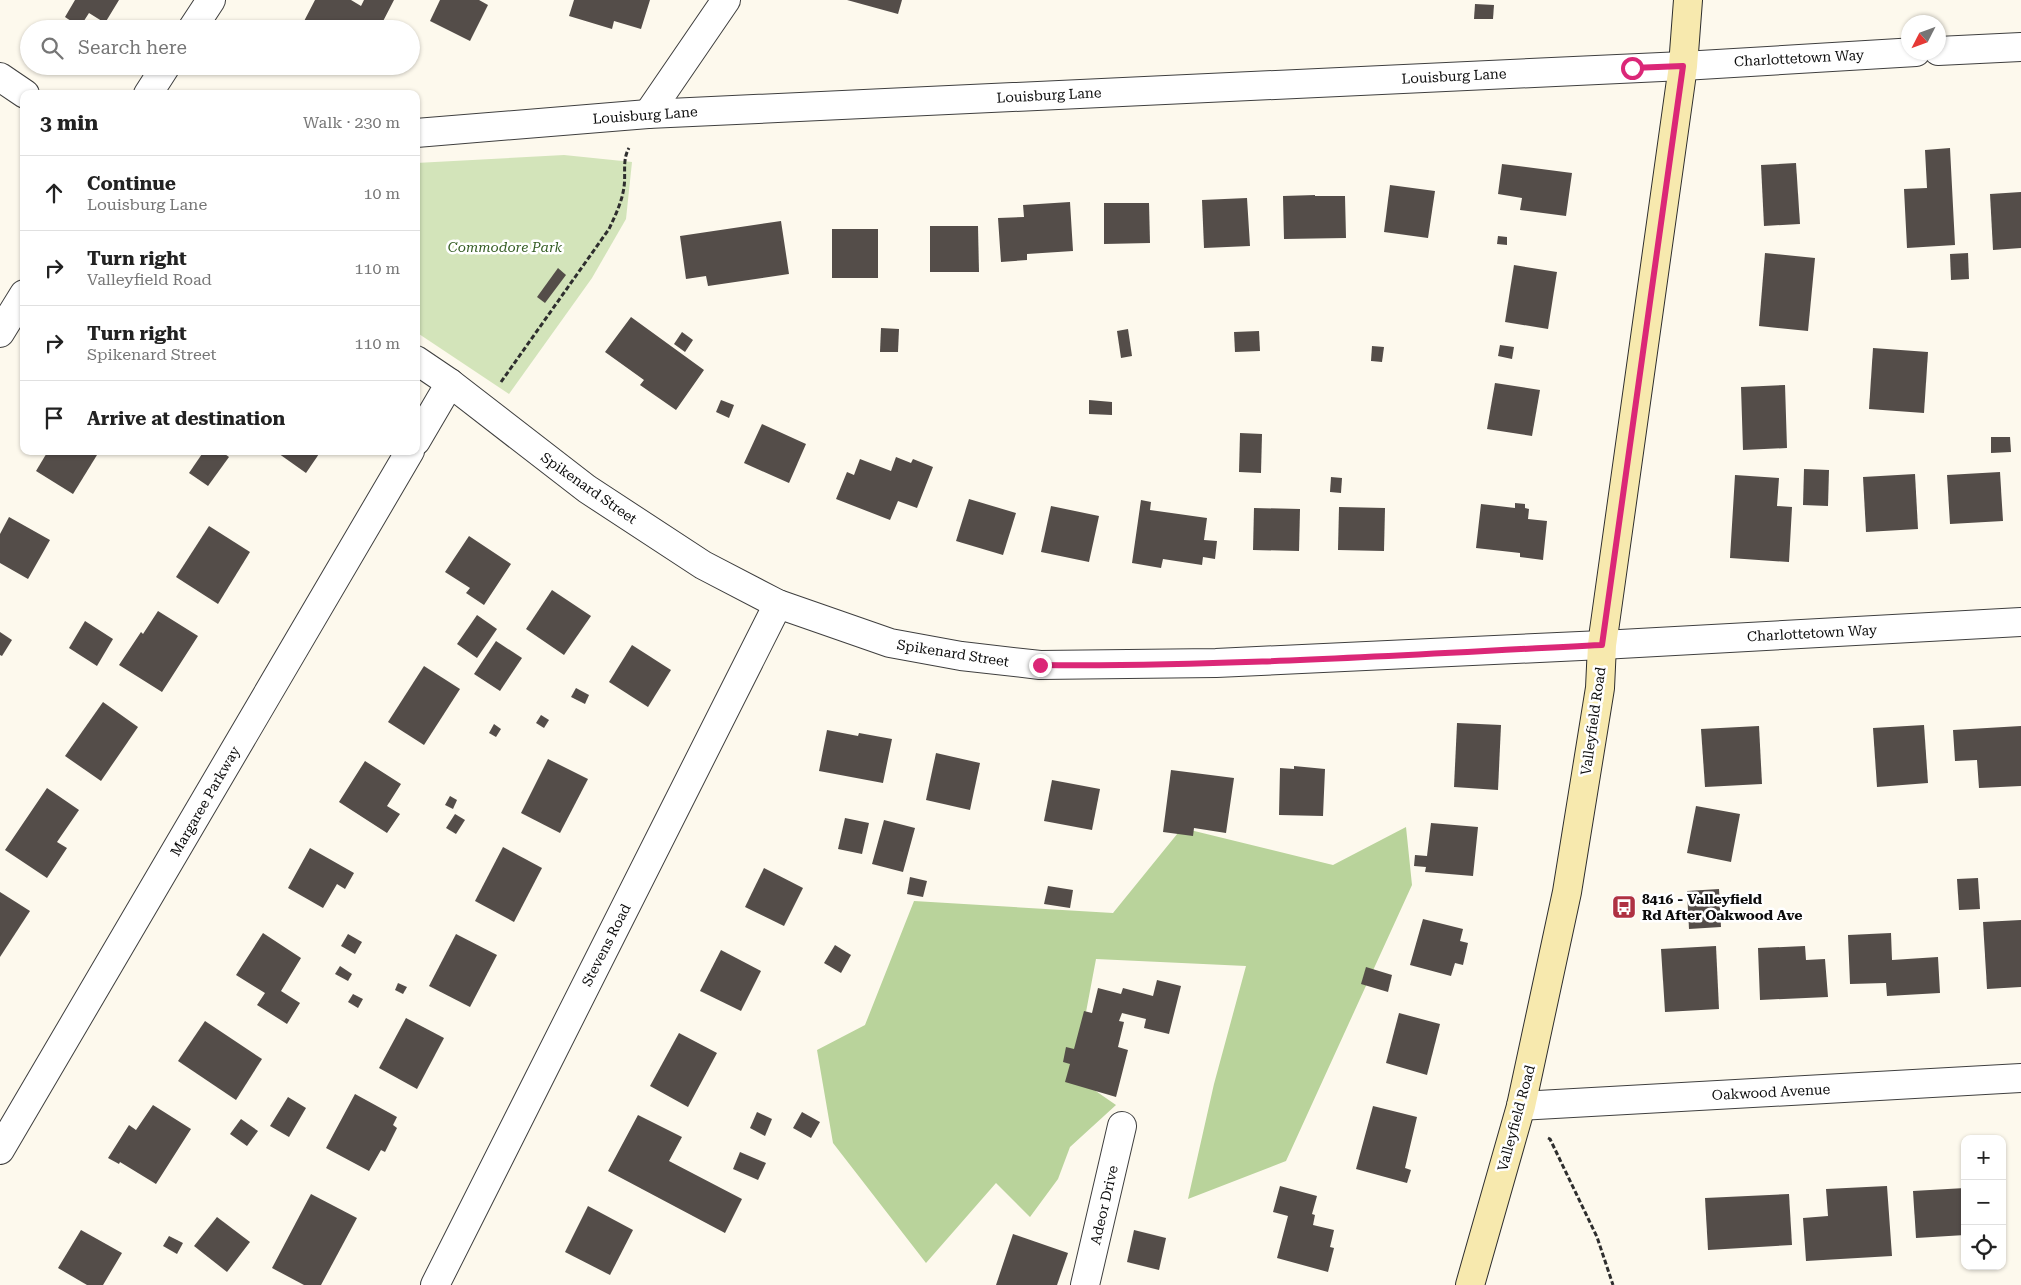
<!DOCTYPE html>
<meta charset="utf-8">
<style>
body{margin:0;font-family:"Roboto Serif",serif;background:#f6f6f6;color:#222}
.controls{position:absolute;right:15px;bottom:15px;display:grid;overflow:hidden;border-radius:10px;box-shadow:0 1px 4px #0004}
.controls button{width:45px;height:45px;display:grid;place-items:center;padding:0;border:0;border-bottom:1px solid #e0e0e0;background:#fff;color:#222;font:25px sans-serif}
.compass{position:absolute;left:1901px;top:15px;width:45px;height:45px;border-radius:50%;background:#fff;box-shadow:0 1px 4px #0004;rotate:228deg}
.stop{position:absolute;width:15px;height:15px;margin:-11px;border:4px solid #db2777;border-radius:50%;background:#fff}
.stop.end{background:#db2777;border-color:#fff;box-shadow:0 1px 5px #0008}
.list{margin:0;padding:0;list-style:none}
h2{display:flex;justify-content:space-between;align-items:center;height:65px;margin:0;padding:0 20px;font-size:21px}
h2 small{font-size:16px;font-weight:400;color:#767676}
.list li{display:grid;grid-template-columns:32px 1fr auto;gap:15px;align-items:center;box-sizing:border-box;height:75px;padding:0 20px;border-top:1px solid #e0e0e0}
.list b{display:block;font-size:19px;white-space:nowrap}
.list p{margin:0;font-size:16px;white-space:nowrap;color:#767676}
.list em{font-size:16px;font-style:normal;color:#767676}
.icon{flex:none;width:28px;height:28px;fill:none;stroke:currentColor;stroke-width:2;stroke-linecap:round;stroke-linejoin:round}
.map{position:relative;flex:none;width:2021px;height:1285px;overflow:hidden}
.search{position:absolute;background:#fff;box-shadow:0 1px 4px #0004;left:20px;top:20px;width:400px;height:55px;display:flex;align-items:center;gap:12px;box-sizing:border-box;padding:0 18px;border-radius:28px;color:#767676;font-size:19px}
.panel{position:absolute;background:#fff;box-shadow:0 1px 4px #0004;left:20px;top:90px;width:400px;height:365px;border-radius:10px}
.map>svg:first-child{display:block}
.green{fill:#d3e4ba}
.forest{fill:#b9d39b}
.building{fill:#544d49}
.lines{fill:none;stroke-linecap:round;stroke-linejoin:round}
.street-casing{stroke:#3f3f3f;stroke-width:30}
.secondary-casing{stroke:#2e2e2e;stroke-width:30}
.path{stroke:#2e2e2e;stroke-width:3;stroke-dasharray:5 2.5;stroke-linecap:butt}
.street{stroke:#fff;stroke-width:28}
.secondary{stroke:#f7e9ae;stroke-width:28}
.route{stroke:#db2777;stroke-width:6}
.labels{text-anchor:middle;dominant-baseline:central;stroke-width:5;stroke-linejoin:round;paint-order:stroke}
.street-label{font-size:14px;fill:#0c0c0c;stroke:#fff}
.park-label{font-size:14px;font-style:italic;fill:#345d23;stroke:#fff}
.poi-label{font-size:14px;font-weight:bold;fill:#0c0c0c;stroke:#fff;text-anchor:start}
</style>
<div class="map">
<svg width="2021" height="1285" viewBox="0 0 2021 1285">
<rect width="100%" height="100%" fill="#fdf9ed"/>
<polygon class="green" points="564,155 632,162 626,219 592,278 509,394 416,332 416,163"/>
<polygon class="forest" points="1406,827 1412,885 1286,1161 1188,1199 1214,1084 1246,966 1096,959 1074,1076 1116,1105 1070,1147 1058,1179 1030,1217 996,1183 926,1263 833,1143 817,1050 865,1025 914,901 1113,913 1182,828 1333,865"/>
<g class="building">
<polygon points="75,0 119,0 105,23 89,13 80,27 65,17"/>
<polygon points="315,0 351,0 361,6 364,0 394,0 379,29 369,29 357,23 354,29 305,29 301,27"/>
<polygon points="440,0 479,0 488,5 470,41 430,21"/>
<polygon points="574,0 650,0 641,29 614,21 612,29 569,16"/>
<polygon points="847,0 902,0 898,14"/>
<polygon points="1475,4 1494,5 1493,19 1474,19"/>
<polygon points="1950,148 1955,245 1907,248 1904,189 1927,188 1925,150"/>
<polygon points="1796,163 1800,224 1764,226 1761,165"/>
<polygon points="1502,164 1572,173 1566,216 1520,210 1522,198 1498,194"/>
<polygon points="1390,185 1435,191 1428,238 1384,232"/>
<polygon points="2021,192 2021,248 1993,250 1990,194"/>
<polygon points="1315,195 1315,196 1345,196 1346,238 1284,239 1283,196"/>
<polygon points="1247,198 1250,246 1204,248 1202,200"/>
<polygon points="1070,202 1073,251 1027,254 1027,260 1001,262 998,218 1024,217 1023,205"/>
<polygon points="1104,203 1149,203 1150,243 1104,244"/>
<polygon points="781,221 789,274 708,286 706,276 686,279 680,236"/>
<polygon points="930,226 978,226 979,272 930,272"/>
<rect x="832" y="229" width="46" height="49"/>
<polygon points="1498,236 1507,237 1507,245 1497,244"/>
<polygon points="1765,253 1815,258 1808,331 1759,326"/>
<polygon points="1968,253 1969,279 1951,280 1950,254"/>
<polygon points="1514,265 1557,272 1548,329 1505,322"/>
<polygon points="558,268 566,275 545,303 537,297"/>
<polygon points="631,317 704,370 676,410 640,385 644,380 605,352"/>
<polygon points="881,328 899,329 898,352 880,352"/>
<polygon points="1128,329 1132,356 1121,358 1117,331"/>
<polygon points="1259,331 1260,351 1235,352 1234,332"/>
<polygon points="682,332 693,340 685,352 674,344"/>
<polygon points="1500,345 1514,347 1512,359 1498,356"/>
<polygon points="1372,346 1384,347 1382,362 1371,361"/>
<polygon points="1873,348 1928,352 1924,413 1869,409"/>
<polygon points="1495,383 1540,390 1532,436 1487,429"/>
<polygon points="1785,385 1787,448 1743,450 1741,387"/>
<polygon points="721,400 734,405 729,418 716,412"/>
<polygon points="1089,400 1112,402 1112,415 1089,414"/>
<polygon points="762,424 806,444 789,483 744,463"/>
<polygon points="1240,433 1262,434 1261,473 1239,472"/>
<polygon points="1991,437 2010,437 2011,452 1991,453"/>
<polygon points="48,451 91,451 97,455 73,494 36,471"/>
<polygon points="204,451 221,451 229,457 208,486 189,473"/>
<polygon points="275,451 321,451 306,473"/>
<polygon points="896,457 911,463 913,459 933,467 917,508 898,501 890,520 836,499 847,472 854,475 860,459 891,471"/>
<polygon points="1804,469 1829,470 1828,506 1803,505"/>
<polygon points="2000,472 2003,521 1950,524 1947,475"/>
<polygon points="1915,474 1918,529 1866,532 1863,477"/>
<polygon points="1735,475 1779,478 1777,506 1792,507 1789,562 1730,558"/>
<polygon points="1331,477 1342,478 1341,493 1330,492"/>
<polygon points="969,499 1016,513 1003,555 956,541"/>
<polygon points="1141,500 1151,502 1150,510 1207,518 1204,540 1217,541 1215,559 1203,557 1202,565 1163,559 1161,568 1132,563"/>
<polygon points="1515,503 1525,504 1525,508 1529,509 1528,519 1547,521 1543,560 1520,557 1520,553 1476,548 1481,504 1515,508"/>
<polygon points="1051,506 1099,516 1089,562 1041,552"/>
<polygon points="1339,507 1385,508 1384,551 1338,550"/>
<polygon points="1254,508 1300,509 1299,551 1253,550"/>
<polygon points="9,517 50,540 28,579 0,563 0,534"/>
<polygon points="209,526 250,552 218,604 176,577"/>
<polygon points="469,536 511,564 484,605 466,593 470,588 445,572"/>
<polygon points="552,590 591,616 564,655 526,629"/>
<polygon points="158,611 198,636 162,692 119,665 141,632 143,634"/>
<polygon points="477,615 497,629 477,658 457,644"/>
<polygon points="85,621 113,639 97,666 69,648"/>
<polygon points="0,632 12,640 2,656 0,655"/>
<polygon points="496,641 522,658 500,691 474,674"/>
<polygon points="632,645 671,670 648,707 609,682"/>
<polygon points="424,666 460,689 424,745 388,722"/>
<polygon points="576,688 589,695 585,704 571,697"/>
<polygon points="103,702 138,727 101,781 65,756"/>
<polygon points="541,715 549,720 544,728 536,723"/>
<polygon points="1457,723 1501,725 1498,790 1454,787"/>
<polygon points="494,724 501,729 496,737 489,733"/>
<polygon points="1924,725 1928,783 1877,787 1873,728"/>
<polygon points="1759,726 1762,784 1705,787 1701,729"/>
<polygon points="2021,726 2021,786 1979,788 1977,760 1955,761 1953,730"/>
<polygon points="827,730 858,736 859,733 892,739 883,783 819,771"/>
<polygon points="936,753 980,763 970,810 926,800"/>
<polygon points="548,759 588,779 560,833 521,813"/>
<polygon points="365,761 401,784 387,806 400,814 387,833 339,802"/>
<polygon points="1294,766 1325,769 1323,816 1279,815 1280,768 1294,769"/>
<polygon points="1171,770 1234,778 1226,833 1194,828 1193,836 1163,832"/>
<polygon points="1052,780 1100,789 1092,830 1044,821"/>
<polygon points="47,788 79,810 57,842 67,848 47,878 5,850"/>
<polygon points="450,796 457,800 453,809 445,805"/>
<polygon points="1696,806 1740,814 1731,862 1687,853"/>
<polygon points="455,814 465,820 456,834 446,828"/>
<polygon points="845,818 869,823 862,854 838,849"/>
<polygon points="884,820 915,828 903,872 872,864"/>
<polygon points="1431,823 1478,827 1473,876 1425,872 1426,867 1414,866 1415,855 1427,856"/>
<polygon points="503,847 542,868 514,922 475,901"/>
<polygon points="310,848 354,873 345,889 337,884 323,908 288,888"/>
<polygon points="764,868 803,888 784,926 745,907"/>
<polygon points="910,877 927,881 923,897 907,894"/>
<polygon points="1978,878 1980,909 1959,910 1957,879"/>
<polygon points="1048,886 1073,890 1070,908 1044,904"/>
<polygon points="1719,889 1721,927 1689,929 1687,891"/>
<polygon points="0,892 30,911 0,957"/>
<polygon points="1423,919 1463,929 1460,941 1468,943 1463,965 1455,963 1451,976 1410,965"/>
<polygon points="2021,920 2021,987 1987,989 1983,922"/>
<polygon points="263,933 301,958 281,991 300,1003 287,1024 257,1005 265,993 236,975"/>
<polygon points="1891,933 1892,960 1938,957 1940,993 1887,996 1886,983 1850,984 1848,935"/>
<polygon points="348,934 362,942 355,954 341,946"/>
<polygon points="456,934 497,955 470,1007 429,986"/>
<polygon points="835,945 851,955 841,973 824,963"/>
<polygon points="1716,946 1719,1009 1665,1012 1661,949"/>
<polygon points="1805,946 1806,960 1825,959 1828,997 1760,1000 1758,948"/>
<polygon points="721,950 761,971 741,1011 700,991"/>
<polygon points="340,966 352,974 348,981 335,974"/>
<polygon points="1366,967 1392,975 1388,992 1361,984"/>
<polygon points="1157,980 1181,986 1169,1034 1144,1028 1146,1019 1122,1013 1119,1021 1124,1022 1118,1047 1128,1050 1116,1097 1065,1082 1070,1064 1063,1062 1066,1047 1074,1049 1084,1011 1092,1013 1098,988 1121,994 1123,988 1153,996"/>
<polygon points="398,983 407,987 403,994 395,990"/>
<polygon points="353,994 363,999 358,1008 348,1002"/>
<polygon points="1399,1013 1440,1024 1427,1075 1386,1063"/>
<polygon points="406,1018 444,1038 417,1089 379,1068"/>
<polygon points="205,1021 262,1059 236,1100 178,1061"/>
<polygon points="679,1033 717,1053 688,1107 650,1086"/>
<polygon points="355,1094 397,1117 393,1125 397,1128 385,1152 381,1150 369,1171 326,1148"/>
<polygon points="288,1097 306,1108 289,1137 270,1126"/>
<polygon points="153,1105 191,1129 156,1184 120,1162 119,1164 108,1158 129,1125 136,1130"/>
<polygon points="1373,1106 1417,1117 1405,1168 1411,1170 1407,1183 1356,1169"/>
<polygon points="757,1112 772,1119 765,1136 750,1128"/>
<polygon points="802,1112 820,1122 811,1138 793,1128"/>
<polygon points="638,1115 682,1137 669,1161 742,1199 725,1233 608,1171"/>
<polygon points="241,1119 258,1131 247,1146 230,1134"/>
<polygon points="740,1152 766,1163 758,1180 733,1169"/>
<polygon points="1280,1186 1317,1196 1312,1214 1315,1215 1313,1225 1334,1230 1330,1247 1334,1248 1328,1272 1277,1258 1288,1216 1273,1212"/>
<polygon points="1887,1186 1892,1256 1806,1261 1803,1218 1828,1216 1826,1189"/>
<polygon points="1965,1188 1965,1235 1916,1238 1913,1191"/>
<polygon points="311,1194 357,1218 321,1285 304,1285 272,1268"/>
<polygon points="1789,1194 1792,1245 1708,1250 1705,1198"/>
<polygon points="588,1206 633,1230 610,1275 565,1252"/>
<polygon points="217,1217 250,1242 227,1272 194,1246"/>
<polygon points="81,1230 122,1253 103,1285 87,1285 58,1268"/>
<polygon points="1134,1230 1166,1238 1159,1270 1127,1262"/>
<polygon points="1013,1234 1068,1253 1057,1285 996,1285"/>
<polygon points="169,1236 183,1243 177,1254 163,1246"/>
</g>
<g class="lines">
<defs>
<g id="street">
<polyline points="192,29 211,0"/>
<polyline points="1938,51 2021,47"/>
<polyline points="0,77 25,94"/>
<polyline points="148,94 166,66"/>
<polyline points="648,114 726,0"/>
<polyline points="416,133 648,114 1683,66 1916,52"/>
<polyline points="0,333 24,294"/>
<polyline points="416,360 450,383 587,489 703,565 778,604 890,643 961,656 1040,665 1216,663 1602,645 2021,622"/>
<polyline points="416,441 450,383"/>
<polyline points="1521,1106 2021,1078"/>
<polyline points="0,1150 410,451"/>
<polyline points="435,1285 778,604"/>
<polyline points="1085,1285 1122,1126"/>
</g>
<polyline id="secondary" points="1470,1285 1521,1106 1567,892 1600,688 1602,645 1683,66 1688,0"/>
</defs>
<use href="#street" class="street-casing"/>
<use href="#secondary" class="secondary-casing"/>
<g class="path">
<path d="M 501,382 L 609,229 C 615,216 622,202 624,187 C 626,174 622,160 629,148"/>
<polyline points="1548,1138 1550,1139 1597,1237 1613,1285"/>
</g>
<use href="#street" class="street"/>
<use href="#secondary" class="secondary"/>
</g>
<g class="lines">
<path class="route" d="M 1040,665 C 1227,667 1415,654 1602,645 L 1683,66 L 1632,68"/>
</g>
<defs>
<symbol id="bus-square" viewBox="-11 -11 22 22"><rect x="-9" y="-9" width="18" height="18" rx="4" fill="#af3142" stroke="#fff"/><path d="M-5-6H5V4H4V6H2V4H-2V6H-4V4H-5ZM-3.5-4V0h7V-4ZM-3.5 1.2v1.5H-2V1.2ZM2 1.2v1.5H3.5V1.2Z" fill="#fff"/></symbol>
</defs>
<g fill-rule="evenodd">
<use href="#bus-square" x="1610" y="893" width="28" height="28"/>
</g>
<g class="labels">
<g class="street-label">
<text transform="translate(1799 58) rotate(-3)">Charlottetown Way</text>
<text transform="translate(1454 76) rotate(-3)">Louisburg Lane</text>
<text transform="translate(1049 95) rotate(-3)">Louisburg Lane</text>
<text transform="translate(645 115) rotate(-4)">Louisburg Lane</text>
<text transform="translate(589 488) rotate(35)">Spikenard Street</text>
<text transform="translate(1812 633) rotate(-3)">Charlottetown Way</text>
<text transform="translate(953 653) rotate(9)">Spikenard Street</text>
<text transform="translate(1593 721) rotate(-82)">Valleyfield Road</text>
<text transform="translate(205 801) rotate(-60)">Margaree Parkway</text>
<text transform="translate(606 945) rotate(-63)">Stevens Road</text>
<text transform="translate(1771 1092) rotate(-3)">Oakwood Avenue</text>
<text transform="translate(1516 1118) rotate(-75)">Valleyfield Road</text>
<text transform="translate(1104 1205) rotate(-77)">Adeor Drive</text>
</g>
<g class="park-label">
<text x="505" y="247">Commodore Park</text>
</g>
<g class="poi-label">
<text x="1642" y="899">8416 - Valleyfield<tspan x="1642" dy="16">Rd After Oakwood Ave</tspan></text>
</g>
</g>
</svg>
<div class="controls">
<button>+</button>
<button>−</button>
<button><svg class="icon" aria-label="locate" viewBox="0 0 24 24"><circle cx="12" cy="12" r="6"/><path d="M12 2v4M12 18v4M2 12h4M18 12h4"/></svg></button>
</div>
<svg class="compass" viewBox="-18 -18 36 36"><path d="M0-13l5 13h-10z" fill="#e53935"/><path d="M0 13l5-13h-10z" fill="#767676"/></svg>
<div class="stop" style="left:1632px;top:68px"></div>
<div class="stop end" style="left:1040px;top:665px"></div>
<div class="search"><svg class="icon" aria-label="search" viewBox="0 0 24 24"><circle cx="10" cy="10" r="6"/><path d="M15 15l6 6"/></svg>Search here</div>
<section class="panel">
<h2>3 min<small>Walk · 230 m</small></h2>
<ul class="list">
<li><svg class="icon" aria-label="ahead" viewBox="0 0 24 24"><path d="M12 20V5M6 11l6-6 6 6"/></svg><div><b>Continue</b><p>Louisburg Lane</p></div><em>10 m</em></li>
<li><svg class="icon" aria-label="right" viewBox="0 0 24 24"><path d="M7 20v-9h11M14 6l5 5-5 5"/></svg><div><b>Turn right</b><p>Valleyfield Road</p></div><em>110 m</em></li>
<li><svg class="icon" aria-label="right" viewBox="0 0 24 24"><path d="M7 20v-9h11M14 6l5 5-5 5"/></svg><div><b>Turn right</b><p>Spikenard Street</p></div><em>110 m</em></li>
<li><svg class="icon" aria-label="arrive" viewBox="0 0 24 24"><path d="M6 21V4h12l-3 4 3 4H6"/></svg><div><b>Arrive at destination</b></div></li>
</ul>
</section>
</div>
